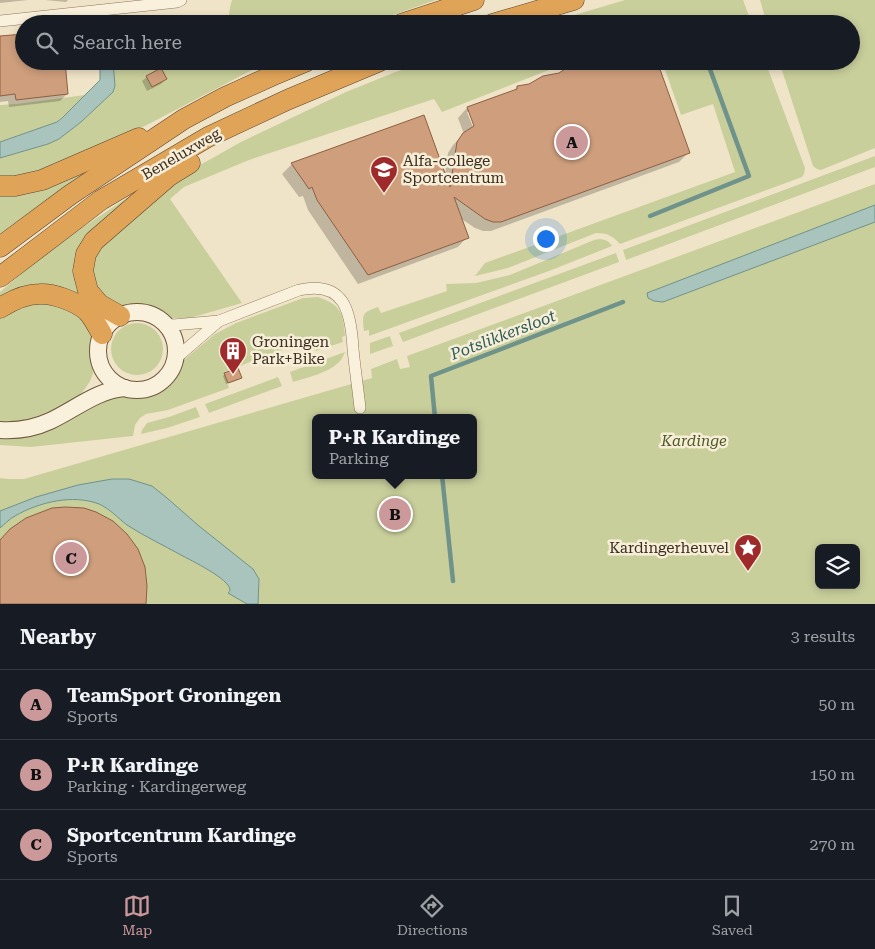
<!DOCTYPE html>
<meta charset="utf-8">
<style>
body{margin:0;font-family:"Roboto Serif",serif;background:#242831;color:#f1f3f6}
.controls{position:absolute;right:15px;bottom:15px;display:grid;overflow:hidden;border-radius:8px;box-shadow:0 2px 8px #0003}
.controls button{width:45px;height:45px;display:grid;place-items:center;padding:0;border:0;border-bottom:1px solid #363941;background:#171b24;color:#f1f3f6;font:25px sans-serif}
.you{position:absolute;left:545px;top:238px;width:18px;height:18px;margin:-12px;border:4px solid #fff;border-radius:50%;background:#1a73e8;box-shadow:0 0 0 8px #1a73e833}
.badge{display:grid;place-items:center;width:32px;height:32px;border-radius:50%;background:#cc999b;color:#111;font-size:16px;font-weight:700}
.pin{position:absolute;translate:-50% -50%;border:2px solid #fff;box-shadow:0 1px 5px #0006}
.popup{position:absolute;left:312px;top:414px;width:165px;height:65px;box-sizing:border-box;display:grid;place-content:center;border-radius:8px;background:#171b24;filter:drop-shadow(0 1px 4px #0005);font-size:16px;white-space:nowrap;color:#9ea1a6}
.popup b{font-size:19px;color:#f1f3f6}
.popup::after{content:'';position:absolute;left:50%;top:100%;margin-left:-10px;border:10px solid transparent;border-top-color:#171b24}
.list{margin:0;padding:0;list-style:none}
h2{display:flex;justify-content:space-between;align-items:center;height:65px;margin:0;padding:0 20px;font-size:21px}
h2 small{font-size:16px;font-weight:400;color:#9ea1a6}
.list li{display:grid;grid-template-columns:32px 1fr auto;gap:15px;align-items:center;box-sizing:border-box;height:70px;padding:0 20px;border-top:1px solid #363941}
.list b{display:block;font-size:19px;white-space:nowrap}
.list p{margin:0;font-size:16px;white-space:nowrap;color:#9ea1a6}
.list em{font-size:16px;font-style:normal;color:#9ea1a6}
.icon{flex:none;width:28px;height:28px;fill:none;stroke:currentColor;stroke-width:2;stroke-linecap:round;stroke-linejoin:round}
.map{position:relative;flex:none;width:875px;height:604px;overflow:hidden}
.search{position:absolute;background:#171b24;box-shadow:0 2px 8px #0003;left:15px;right:15px;top:15px;height:55px;display:flex;align-items:center;gap:12px;box-sizing:border-box;padding:0 18px;border-radius:28px;color:#9ea1a6;font-size:19px}
.sheet{height:275px;background:#171b24}
nav{display:flex;justify-content:space-around;align-items:center;box-sizing:border-box;height:70px;border-top:1px solid #363941;background:#171b24;font-size:14px;color:#9ea1a6}
nav a{display:grid;justify-items:center;gap:2px}
nav .on{color:#cc999b}
.map>svg:first-child{display:block}
.green{fill:#c9cf9b;fill-rule:evenodd}
.water{fill:#a9c4bc;stroke:#6f938a}
.shadow{fill:#0003;fill-rule:evenodd}
.lines{fill:none;stroke-linecap:round;stroke-linejoin:round}
.stream{stroke:#6f938a;stroke-width:4.5}
.building{fill:#cf9f7d;stroke:#8d5f41}
.street-casing{stroke:#8d765c;stroke-width:12}
.secondary-casing{stroke:#6f573f;stroke-width:18}
.highway-casing{stroke:#5b4430;stroke-width:21}
.street{stroke:#faf1dc;stroke-width:11}
.secondary{stroke:#faf1dc;stroke-width:16}
.highway{stroke:#e0a458;stroke-width:20}
.labels{text-anchor:middle;dominant-baseline:central;stroke-width:5;stroke-linejoin:round;paint-order:stroke}
.street-label{font-size:15px;fill:#3d2e20;stroke:#f7eed8}
.poi-label{font-size:15px;fill:#3d2e20;stroke:#f7eed8;text-anchor:start}
.park-label{font-size:15px;font-style:italic;fill:#4d5a26;stroke:#f7eed8}
.water-label{font-size:16px;font-style:italic;fill:#2f5d5a;stroke:#f7eed8}
</style>
<div class="map">
<svg width="875" height="604" viewBox="0 0 875 604">
<rect width="100%" height="100%" fill="#f0e4c8"/>
<g class="green">
<polygon points="232,0 436,0 367,24 228,24 230,7"/>
<polygon points="625,0 743,0 752,24 544,24"/>
<polygon points="760,0 875,0 875,148 821,170 817,169 813,166 779,61 851,61 851,24 767,24"/>
<polygon points="113,61 273,61 252,70 101,149 47,174 0,181 0,158 48,144 59,139 81,122 113,92 115,86"/>
<polygon points="427,61 572,61 442,112 434,99 249,160 184,187 170,199 242,303 190,318 172,318 155,309 140,307 119,307 100,296 92,268 95,251 159,188 241,142 346,92 393,73"/>
<path d="M 662,61 L 765,61 L 805,168 L 804,174 L 802,177 L 620,244 C 613,236 607,233 596,233 L 508,268 L 475,276 L 485,263 L 735,172 L 713,104 L 681,115 Z"/>
<polygon points="85,95 57,122 0,142 0,105 17,104"/>
<polygon points="875,156 875,167 626,260 623,250"/>
<polygon points="98,163 0,235 0,192"/>
<polygon points="148,184 97,229 84,294 0,301 0,292 53,247"/>
<path d="M 875,184 L 875,604 L 0,604 L 0,478 L 8,479 L 24,479 L 372,378 L 371,369 L 397,359 L 400,369 L 410,367 L 407,356 ZM 316,418 L 474,418 L 474,475 L 316,475 ZM 819,548 L 856,548 L 856,585 L 819,585 Z"/>
<path d="M 600,239 C 606,240 609,241 612,246 L 549,271 L 369,336 L 369,330 L 364,331 C 362,313 362,313 378,307 L 381,313 L 447,291 L 446,284 L 476,283 L 510,275 L 594,240 Z"/>
<polygon points="616,253 619,262 403,342 399,333"/>
<path d="M 318,297 C 341,305 343,312 345,336 L 342,337 L 343,342 L 316,351 L 311,339 L 224,372 L 229,388 L 168,410 L 146,414 L 140,418 L 135,425 L 133,436 L 31,447 L 0,445 L 0,438 L 27,436 L 55,428 L 114,395 L 138,395 L 149,393 L 162,386 L 173,377 L 185,359 L 215,334 L 236,323 L 303,298 Z"/>
<path d="M 40,301 L 71,309 L 92,327 C 94,340 96,357 94,369 C 88,406 32,424 0,421 L 0,316 Z"/>
<circle cx="137" cy="349" r="26"/>
<polygon points="390,336 393,346 370,354 370,343"/>
<path d="M 345,352 C 343,356 342,360 338,363 C 328,373 306,378 293,382 L 290,372 Z"/>
<polygon points="278,377 282,386 209,413 205,404"/>
<polygon points="196,407 200,417 167,428 141,434 142,430 147,423 169,417"/>
</g>
<g class="water">
<polygon points="100,61 113,61 115,86 113,92 81,122 59,139 48,144 0,158 0,142 57,122 62,118 100,80"/>
<polygon points="875,205 875,222 663,302 654,301 648,298 647,293"/>
<path d="M 112,479 L 129,479 L 152,486 L 167,498 L 199,526 L 253,569 L 259,579 L 258,604 L 247,604 L 228,593 C 229,592 230,591 230,590 C 230,579 190,560 181,555 C 163,545 144,536 127,525 C 118,518 110,509 99,504 C 73,494 39,502 15,516 C 9,519 5,524 0,528 L 0,511 L 36,497 L 78,485 Z"/>
</g>
<g class="shadow">
<polygon points="0,0 28,0 0,3"/>
<polygon points="45,0 68,0 66,2"/>
<polygon points="0,37 24,61 67,94 60,101 9,107 8,101 0,102"/>
<polygon points="147,77 166,79 161,84 147,91 142,81"/>
<path d="M 517,87 L 689,152 L 679,162 L 491,231 L 483,231 L 475,228 L 460,218 L 467,237 L 458,247 L 358,284 L 308,210 L 303,196 L 299,197 L 282,174 L 292,164 L 445,175 L 448,153 L 453,145 L 464,134 L 458,118 L 467,108 L 513,92 ZM 467,112 L 470,112 L 477,131 L 475,132 Z"/>
<polygon points="225,374 240,378 238,380 226,384 223,376"/>
</g>
<g class="lines">
<g class="stream">
<polyline points="650,216 749,176 707,61"/>
<polyline points="435,418 431,376 623,302"/>
<polyline points="442,475 453,581"/>
</g>
</g>
<g class="building">
<polygon points="24,34 24,61 65,61 68,94 16,100 15,94 0,96 0,36"/>
<polygon points="592,61 657,61 690,153 501,222 493,222 485,219 454,197 469,238 368,275 317,200 312,187 309,189 291,163 424,115 450,187 457,142 463,133 474,126 467,107 517,89 517,86 529,84 543,76 559,73 571,65"/>
<polygon points="161,68 167,79 152,87 146,76"/>
<polygon points="238,368 242,378 228,383 224,373"/>
<polygon points="65,507 84,508 96,512 113,521 127,534 138,549 145,567 147,586 146,604 0,604 0,540 10,529 26,518 52,508"/>
</g>
<g class="lines">
<defs>
<g id="street">
<polyline points="0,21 177,2 181,0"/>
<path d="M 166,324 L 173,325 L 219,321 L 299,290 C 345,280 351,312 353,349 C 355,369 358,389 360,408"/>
<polyline points="176,358 219,321"/>
</g>
<g id="secondary">
<circle cx="137" cy="351" r="39"/>
<path d="M 0,430 C 16,431 35,428 50,421 C 74,410 97,390 125,388"/>
</g>
<g id="highway">
<polyline points="401,24 474,0"/>
<polyline points="492,24 574,0"/>
<polyline points="0,186 15,186 42,180 139,138"/>
<polyline points="0,247 70,195 184,119 225,97 274,75 307,61"/>
<polyline points="0,277 101,200 208,137 287,100 380,61"/>
<path d="M 0,308 C 11,301 27,294 40,294 C 53,293 77,302 87,311 C 93,317 97,326 102,334"/>
<polyline points="120,316 99,304 88,291 83,271 86,254 94,241 169,176 190,163"/>
</g>
</defs>
<use href="#street" class="street-casing"/>
<use href="#secondary" class="secondary-casing"/>
<use href="#highway" class="highway-casing"/>
<use href="#street" class="street"/>
<use href="#secondary" class="secondary"/>
<use href="#highway" class="highway"/>
</g>
<defs>
<symbol id="university-pin" viewBox="-11 -11 22 30"><path d="M0 17L-7.5 6A9.5 9.5 0 1 1 7.5 6Z" fill="#9e2a2b" stroke="#f7eed8"/><path d="M0-5L7-2L0 1L-7-2ZM-4 1L0 2.5L4 1V4Q0 6-4 4Z" fill="#fff"/></symbol>
<symbol id="building-pin" viewBox="-11 -11 22 30"><path d="M0 17L-7.5 6A9.5 9.5 0 1 1 7.5 6Z" fill="#9e2a2b" stroke="#f7eed8"/><path d="M-4-6H4V6H1V3H-1V6H-4ZM-2.5-4.3h1.7v1.8h-1.7ZM.8-4.3h1.7v1.8H.8ZM-2.5-1h1.7V.8h-1.7ZM.8-1h1.7V.8H.8Z" fill="#fff"/></symbol>
<symbol id="sight-pin" viewBox="-11 -11 22 30"><path d="M0 17L-7.5 6A9.5 9.5 0 1 1 7.5 6Z" fill="#9e2a2b" stroke="#f7eed8"/><path d="M0-6L1.8-2.2L6-1.7L2.9 1.2L3.7 5.4L0 3.3L-3.7 5.4L-2.9 1.2L-6-1.7L-1.8-2.2Z" fill="#fff"/></symbol>
</defs>
<g fill-rule="evenodd">
<use href="#university-pin" x="368" y="154" width="32" height="43"/>
<use href="#building-pin" x="217" y="335" width="32" height="43"/>
<use href="#sight-pin" x="732" y="532" width="32" height="43"/>
</g>
<g class="labels">
<g class="street-label">
<text transform="translate(181 154) rotate(-30)">Beneluxweg</text>
</g>
<g class="poi-label">
<text x="403" y="161">Alfa-college<tspan x="403" dy="17">Sportcentrum</tspan></text>
<text x="252" y="342">Groningen<tspan x="252" dy="17">Park+Bike</tspan></text>
<text x="729" y="548" text-anchor="end">Kardingerheuvel</text>
</g>
<g class="park-label">
<text x="694" y="441">Kardinge</text>
</g>
<g class="water-label">
<text transform="translate(503 335) rotate(-21)">Potslikkersloot</text>
</g>
</g>
</svg>
<div class="controls">
<button><svg class="icon" aria-label="layers" viewBox="0 0 24 24"><path d="M12 4l9 5-9 5-9-5zM3 14l9 5 9-5"/></svg></button>
</div>
<div class="you"></div>
<div class="pin badge" style="left:572px;top:142px">A</div>
<div class="pin badge" style="left:395px;top:514px">B</div>
<div class="popup"><b>P+R Kardinge</b>Parking</div>
<div class="pin badge" style="left:71px;top:558px">C</div>
<div class="search"><svg class="icon" aria-label="search" viewBox="0 0 24 24"><circle cx="10" cy="10" r="6"/><path d="M15 15l6 6"/></svg>Search here</div>
</div>
<section class="sheet">
<h2>Nearby<small>3 results</small></h2>
<ul class="list">
<li><span class="badge">A</span><div><b>TeamSport Groningen</b><p>Sports</p></div><em>50 m</em></li>
<li><span class="badge">B</span><div><b>P+R Kardinge</b><p>Parking · Kardingerweg</p></div><em>150 m</em></li>
<li><span class="badge">C</span><div><b>Sportcentrum Kardinge</b><p>Sports</p></div><em>270 m</em></li>
</ul>
</section>
<nav>
<a class="on"><svg class="icon" aria-label="map" viewBox="0 0 24 24"><path d="M3 6l6-2 6 2 6-2v14l-6 2-6-2-6 2zM9 4v14M15 6v14"/></svg>Map</a>
<a><svg class="icon" aria-label="directions" viewBox="0 0 24 24"><path d="M12 3l9 9-9 9-9-9zM9 14v-3h6M13 9l2 2-2 2"/></svg>Directions</a>
<a><svg class="icon" aria-label="saved" viewBox="0 0 24 24"><path d="M7 4h10v16l-5-4-5 4z"/></svg>Saved</a>
</nav>
